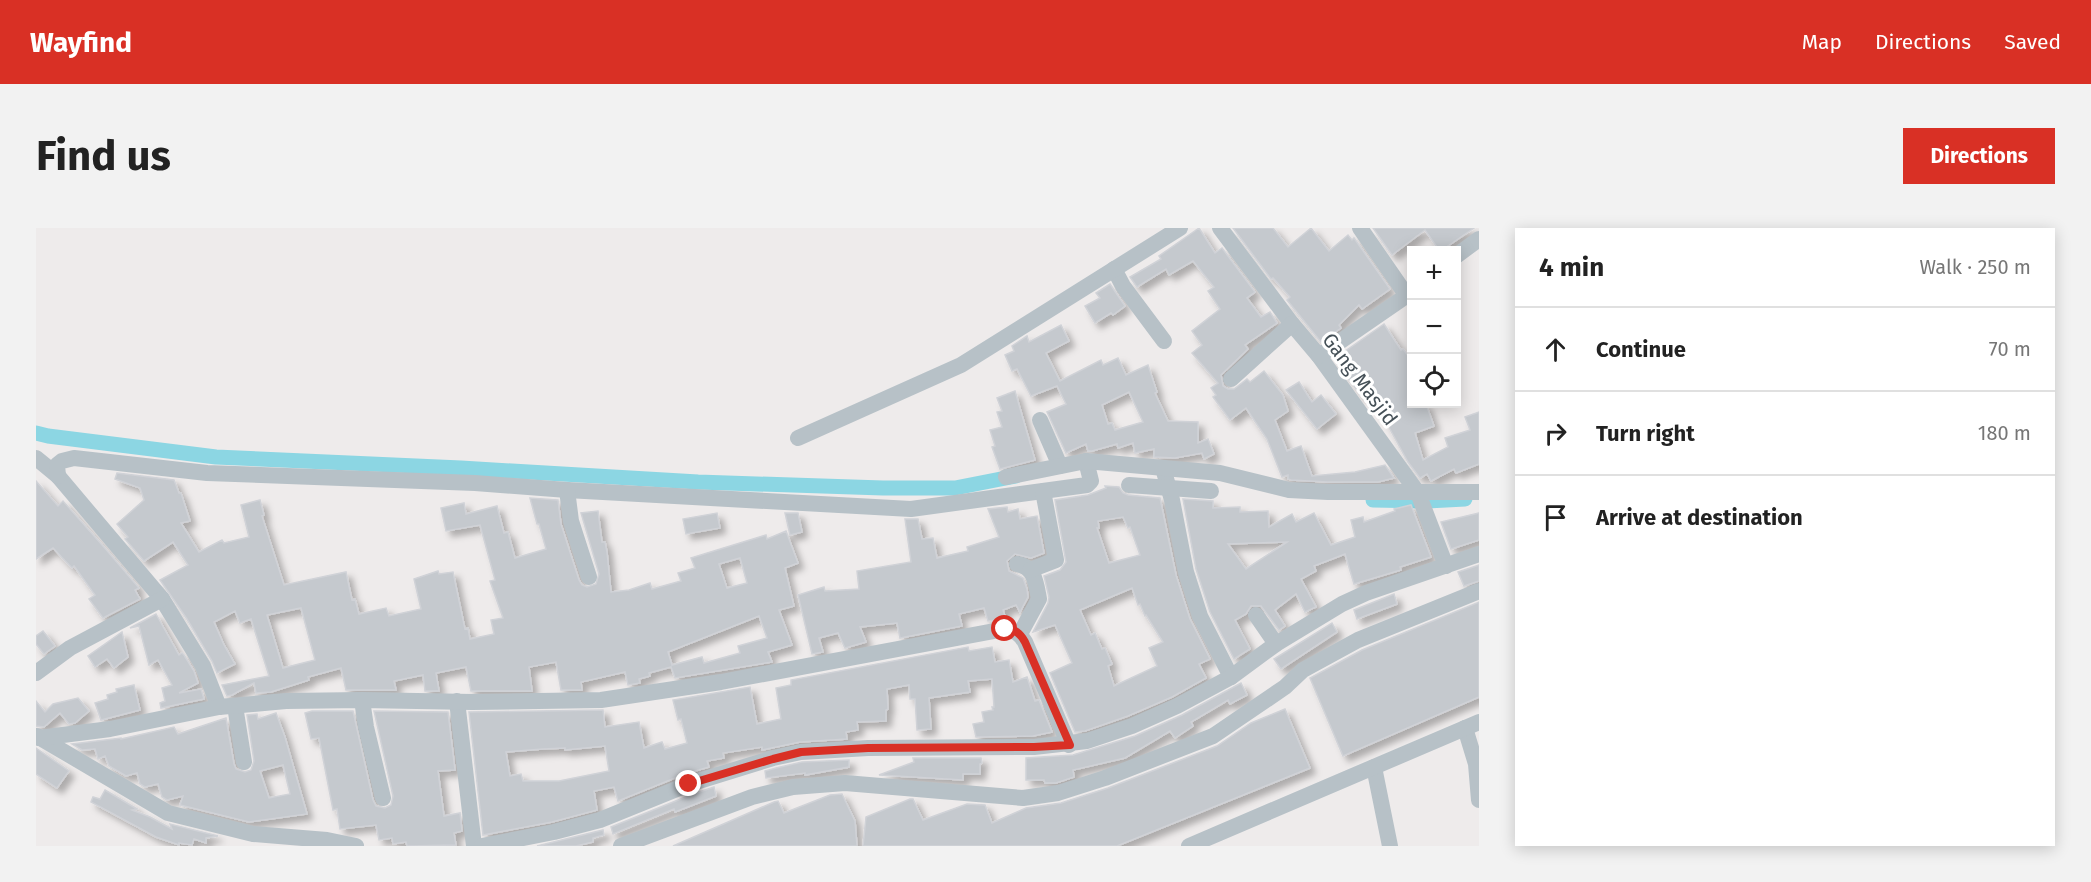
<!DOCTYPE html>
<meta charset="utf-8">
<style>
body{margin:0;font-family:"Fira Sans",sans-serif;background:#f2f2f2;color:#222}
.controls{position:absolute;right:18px;top:18px;display:grid;overflow:hidden;border-radius:0px;box-shadow:0 3px 15px #0003}
.controls button{width:54px;height:54px;display:grid;place-items:center;padding:0;border:0;border-bottom:2px solid #e0e0e0;background:#fff;color:#222;font:30px sans-serif}
.stop{position:absolute;width:18px;height:18px;margin:-14px;border:4px solid #d93025;border-radius:50%;background:#fff}
.stop.end{background:#d93025;border-color:#fff;box-shadow:0 2px 6px #0008}
.list{margin:0;padding:0;list-style:none}
h2{display:flex;justify-content:space-between;align-items:center;height:78px;margin:0;padding:0 24px;font-size:26px}
h2 small{font-size:20px;font-weight:400;color:#767676}
.list li{display:grid;grid-template-columns:39px 1fr auto;gap:18px;align-items:center;box-sizing:border-box;height:84px;padding:0 24px;border-top:2px solid #e0e0e0}
.list b{display:block;font-size:22px;white-space:nowrap}
.list em{font-size:20px;font-style:normal;color:#767676}
.icon{flex:none;width:33px;height:33px;fill:none;stroke:currentColor;stroke-width:2;stroke-linecap:round;stroke-linejoin:round}
.map{position:relative;flex:none;width:1443px;height:618px;overflow:hidden;border-radius:0px}
header{display:flex;align-items:center;gap:36px;box-sizing:border-box;height:84px;padding:0 30px;background:#d93025;color:#fff}
header strong{font-size:28px}
nav{display:flex;gap:33px;margin-inline-start:auto;font-size:21px}
.intro{display:flex;align-items:center;justify-content:space-between;box-sizing:border-box;height:144px;padding:0 36px}
h1{margin:0;font-size:42px}
.button{padding:15px 27px;border-radius:0px;background:#d93025;color:#fff;font-size:21px;font-weight:700}
main{display:flex;gap:36px;padding:0 36px}
aside{flex:1;background:#fff;border-radius:0px;box-shadow:0 3px 15px #0003}
.map>svg:first-child{display:block}
.lines{fill:none;stroke-linecap:round;stroke-linejoin:round}
.canal{stroke:#8cd6e3;stroke-width:15}
.building{fill:#c5c9ce;stroke:#d0d2d7;stroke-width:1.5;fill-rule:evenodd;filter:url(#shadow)}
.minor{stroke:#b7c1c7;stroke-width:16}
.route{stroke:#d93025;stroke-width:8}
.labels{text-anchor:middle;dominant-baseline:central;stroke-width:6;stroke-linejoin:round;paint-order:stroke}
.street-label{font-size:20px;fill:#455057;stroke:#fff}
</style>
<header>
<strong>Wayfind</strong>
<nav><a>Map</a><a>Directions</a><a>Saved</a></nav>
</header>
<div class="intro"><h1>Find us</h1><a class="button">Directions</a></div>
<main>
<div class="map">
<svg width="1443" height="618" viewBox="0 0 1443 618">
<defs>
<filter id="shadow"><feDropShadow dx="5.5" dy="5.5" stdDeviation="3" flood-color="#0004"/></filter>
</defs>
<rect width="100%" height="100%" fill="#eeebeb"/>
<g class="lines">
<g class="canal">
<polyline points="0,205 12,208 180,229 425,240 662,254 847,260 919,260 980,248"/>
<polyline points="1337,272 1391,273 1429,271"/>
</g>
</g>
<g class="building">
<polygon points="1163,0 1179,25 1186,20 1219,64 1211,70 1225,89 1234,84 1241,95 1209,117 1212,121 1185,147 1187,158 1192,161 1198,161 1211,151 1214,154 1228,143 1247,167 1252,183 1239,192 1251,223 1265,218 1276,248 1319,244 1349,237 1358,250 1342,254 1292,254 1255,252 1252,251 1252,247 1246,249 1231,211 1210,180 1194,192 1177,169 1180,167 1175,160 1182,155 1156,125 1166,117 1156,103 1184,81 1172,63 1178,59 1157,33 1133,47 1130,41 1101,59 1094,49 1125,31 1123,28"/>
<polygon points="1197,0 1237,0 1252,19 1275,0 1293,23 1312,7 1316,12 1318,10 1354,61 1326,81 1323,77 1303,97 1305,100 1285,114 1251,72 1254,69 1237,50 1235,51"/>
<polygon points="1337,0 1438,0 1406,22 1403,22 1389,2 1356,27"/>
<polygon points="1074,56 1089,78 1077,87 1075,85 1059,95 1049,78 1064,70 1060,65"/>
<polygon points="1348,96 1365,122 1367,121 1376,133 1376,176 1390,176 1398,198 1379,205 1387,232 1412,219 1409,210 1434,202 1429,189 1443,184 1443,236 1420,245 1418,241 1395,253 1391,246 1384,250 1372,234 1350,194 1335,162 1326,169 1298,131"/>
<path d="M 1025,97 L 1033,113 L 1010,125 L 1024,153 L 1065,132 L 1067,137 L 1082,130 L 1090,147 L 1112,137 L 1121,164 L 1119,165 L 1132,193 L 1162,194 L 1162,215 L 1172,211 L 1178,226 L 1168,231 L 1166,225 L 1139,230 L 1118,229 L 1118,221 L 1099,225 L 1097,215 L 1082,220 L 1081,216 L 1056,223 L 1052,223 L 1050,216 L 1030,225 L 1011,184 L 1030,176 L 1021,158 L 995,168 L 981,141 L 976,143 L 969,127 L 978,123 L 976,118 L 991,108 L 993,114 ZM 1093,164 L 1107,194 L 1079,202 L 1076,195 L 1072,196 L 1066,177 Z"/>
<polygon points="1263,154 1276,174 1285,167 1300,186 1281,201 1250,162"/>
<polygon points="979,163 999,232 964,241 956,219 959,218 954,202 966,199 961,184 966,183 961,170"/>
<path d="M 81,245 L 138,252 L 143,265 L 145,265 L 154,293 L 145,295 L 163,324 L 186,312 L 188,315 L 213,309 L 205,277 L 224,272 L 228,287 L 226,288 L 248,357 L 310,344 L 316,372 L 319,371 L 323,386 L 350,380 L 353,388 L 385,381 L 378,351 L 402,343 L 403,346 L 417,344 L 429,401 L 432,400 L 434,411 L 458,406 L 455,392 L 467,390 L 454,353 L 459,352 L 444,297 L 410,303 L 405,280 L 428,275 L 430,286 L 461,278 L 468,305 L 472,304 L 479,330 L 510,321 L 503,296 L 501,296 L 494,270 L 522,272 L 525,296 L 543,352 L 546,357 L 551,359 L 560,356 L 563,346 L 545,285 L 562,283 L 566,314 L 569,314 L 571,324 L 575,364 L 593,362 L 614,355 L 616,361 L 645,353 L 642,345 L 659,340 L 655,330 L 730,307 L 731,311 L 750,303 L 762,335 L 749,340 L 758,378 L 743,382 L 756,417 L 732,424 L 736,434 L 639,450 L 635,439 L 613,445 L 614,448 L 603,451 L 604,455 L 592,457 L 589,444 L 545,454 L 546,462 L 525,462 L 520,434 L 493,439 L 496,463 L 435,463 L 430,439 L 400,445 L 403,463 L 389,463 L 387,447 L 358,453 L 360,462 L 310,462 L 305,440 L 272,449 L 273,452 L 235,464 L 220,465 L 218,455 L 196,467 L 191,468 L 186,457 L 233,448 L 215,391 L 204,395 L 199,383 L 178,394 L 188,417 L 199,436 L 181,445 L 176,433 L 151,391 L 124,352 L 152,337 L 137,314 L 108,333 L 89,311 L 92,309 L 81,296 L 108,272 L 104,260 L 79,251 ZM 704,330 L 711,355 L 691,360 L 683,336 ZM 265,380 L 279,432 L 247,440 L 231,387 ZM 723,388 L 731,410 L 702,418 L 704,425 L 668,435 L 666,429 L 636,437 L 632,424 Z"/>
<polygon points="0,253 22,278 27,273 67,318 103,360 99,362 104,371 67,390 53,371 59,367 38,338 36,340 17,320 0,331"/>
<path d="M 1069,258 L 1083,259 L 1087,265 L 1092,267 L 1124,270 L 1140,347 L 1154,391 L 1174,431 L 1163,436 L 1170,450 L 1136,469 L 1092,488 L 1049,503 L 1039,504 L 1014,445 L 1036,435 L 1019,397 L 997,404 L 1012,375 L 1013,369 L 1008,348 L 1024,342 L 1030,334 L 1019,272 L 1052,267 L 1070,260 ZM 1087,289 L 1092,300 L 1094,299 L 1104,327 L 1073,335 L 1061,300 L 1063,300 L 1062,293 ZM 1096,360 L 1102,377 L 1104,376 L 1109,388 L 1110,387 L 1127,414 L 1113,420 L 1121,438 L 1078,458 L 1072,438 L 1076,436 L 1069,420 L 1066,421 L 1059,405 L 1055,407 L 1044,382 Z"/>
<path d="M 1147,271 L 1177,273 L 1177,280 L 1204,279 L 1204,284 L 1232,283 L 1233,299 L 1256,286 L 1260,294 L 1278,285 L 1295,317 L 1319,309 L 1315,292 L 1327,289 L 1328,294 L 1359,283 L 1358,281 L 1375,277 L 1395,329 L 1364,339 L 1365,342 L 1318,356 L 1309,326 L 1278,338 L 1280,343 L 1265,351 L 1280,379 L 1269,384 L 1260,366 L 1239,382 L 1249,398 L 1243,402 L 1225,378 L 1215,378 L 1210,386 L 1199,392 L 1214,421 L 1198,431 L 1174,384 L 1160,341 ZM 1251,314 L 1210,341 L 1192,316 Z"/>
<polygon points="971,279 972,284 982,281 984,291 1001,288 1008,325 995,330 979,326 971,333 973,343 987,350 991,361 992,369 984,384 980,377 967,382 970,391 952,393 948,380 923,386 926,398 864,410 861,395 824,399 830,414 809,420 802,405 783,410 787,424 776,426 762,367 788,359 789,363 823,361 821,343 875,334 869,291 882,291 886,311 897,310 901,330 932,323 931,319 963,309 952,281"/>
<polygon points="681,285 684,300 650,306 647,291"/>
<polygon points="749,285 762,285 766,304 754,307"/>
<polygon points="1443,285 1443,312 1415,321 1405,294"/>
<polygon points="1443,337 1443,353 1428,358 1422,344"/>
<polygon points="1358,366 1361,376 1321,391 1318,382"/>
<polygon points="1443,374 1443,469 1307,528 1274,450 1326,422"/>
<polygon points="120,386 143,427 146,425 148,427 158,443 162,455 143,465 165,461 168,471 125,480 124,475 129,473 126,460 136,457 122,432 113,437 103,398 94,400"/>
<polygon points="1296,395 1301,404 1245,441 1238,431"/>
<polygon points="7,403 19,418 8,426 0,416 0,408"/>
<polygon points="86,404 92,429 78,440 71,431 59,439 52,428"/>
<path d="M 932,419 L 933,423 L 956,419 L 959,434 L 973,432 L 977,454 L 991,449 L 999,473 L 1003,472 L 1016,504 L 997,508 L 940,509 L 937,496 L 948,494 L 946,484 L 957,482 L 956,479 L 958,479 L 956,451 L 932,453 L 934,464 L 893,470 L 895,501 L 881,502 L 879,471 L 874,471 L 873,457 L 851,461 L 852,481 L 850,482 L 850,493 L 821,494 L 822,502 L 810,504 L 811,511 L 764,514 L 726,522 L 726,519 L 687,525 L 688,530 L 671,533 L 673,539 L 649,546 L 582,573 L 578,559 L 558,563 L 561,582 L 516,594 L 447,607 L 433,484 L 567,482 L 569,499 L 603,494 L 608,520 L 626,514 L 629,521 L 651,515 L 645,491 L 642,492 L 637,472 L 714,459 L 721,496 L 745,491 L 740,460 L 755,457 L 755,452 ZM 569,518 L 573,543 L 523,553 L 487,553 L 485,546 L 474,548 L 470,524 L 507,521 L 529,520 L 529,522 Z"/>
<polygon points="1205,455 1211,467 1194,476 1192,472 1155,494 1157,498 1139,510 1134,503 1089,530 1037,542 1038,549 1020,555 1009,555 1008,552 990,552 990,530 1037,527 1099,508 1146,487"/>
<polygon points="98,457 104,482 65,492 59,475 72,471 71,467 81,464 80,461"/>
<polygon points="42,470 53,483 39,495 33,496 24,485 8,499 0,498 0,473 9,484 17,476"/>
<polygon points="1249,481 1274,540 1081,618 827,618 830,589 874,571 877,571 887,592 931,576 949,577 956,595 990,580 1025,575 1072,560 1181,518 1215,495"/>
<polygon points="276,483 317,483 337,572 340,578 349,580 355,577 357,568 338,483 412,484 419,542 402,543 408,588 424,585 426,603 418,605 420,617 371,618 370,614 357,616 356,610 343,612 340,597 304,601 301,581 297,582 283,510 275,511 269,485"/>
<path d="M 240,485 L 249,509 L 271,586 L 213,594 L 144,577 L 147,568 L 131,572 L 126,569 L 122,556 L 109,559 L 104,556 L 101,545 L 90,548 L 73,538 L 69,528 L 62,531 L 59,521 L 46,522 L 36,516 L 85,510 L 85,511 L 138,499 L 142,506 L 190,490 L 198,536 L 200,541 L 209,544 L 215,542 L 218,533 L 211,487 L 221,486 L 222,491 ZM 247,537 L 254,566 L 233,570 L 224,543 Z"/>
<polygon points="0,520 33,543 21,560 0,546"/>
<polygon points="877,530 945,530 946,535 944,536 944,546 927,546 927,552 843,547 878,534"/>
<polygon points="813,532 813,539 769,547 769,545 730,550 729,543 740,540 766,534"/>
<polygon points="678,559 680,568 639,584 638,581 577,606 575,599 657,566"/>
<polygon points="69,562 101,581 96,582 114,589 136,601 134,596 182,608 170,610 170,615 158,611 156,617 143,615 143,617 120,609 55,574 57,569 64,571"/>
<polygon points="806,566 819,593 821,618 637,618 738,574 742,573 748,585 794,567"/>
<polygon points="567,602 568,607 557,610 557,614 540,618 501,618"/>
</g>
<g class="lines">
<g class="minor">
<polyline points="1184,0 1256,96 1283,128 1382,265 1410,338"/>
<polyline points="1324,0 1371,68"/>
<polyline points="1420,28 1443,11"/>
<polyline points="1078,41 1087,58 1128,113"/>
<polyline points="1283,128 1376,64"/>
<polyline points="1195,151 1256,96"/>
<polyline points="1004,192 1024,238"/>
<polyline points="762,210 925,137 1144,0"/>
<polyline points="0,230 22,248 126,371 167,438 183,479"/>
<polyline points="1127,240 1136,272 1150,344 1164,388 1195,449"/>
<polyline points="22,248 21,237 26,233 38,230 171,245 439,255 531,262 875,281 1051,257 1055,253 1050,233"/>
<polyline points="970,249 1050,233 1184,245 1253,262 1292,264 1443,264"/>
<polyline points="1093,257 1175,263"/>
<polyline points="531,262 535,293 553,349"/>
<path d="M 981,336 C 999,339 1000,355 1003,371 L 984,406"/>
<polyline points="994,342 1020,332 1007,263"/>
<polyline points="1220,387 1240,416"/>
<polyline points="0,445 34,420 126,371"/>
<polyline points="326,472 330,499 347,570"/>
<polyline points="421,473 438,618"/>
<polyline points="199,478 208,534"/>
<polyline points="1429,500 1440,536 1443,572"/>
<polyline points="1,508 132,585 217,606 291,612 320,618"/>
<path d="M 3,510 L 74,501 L 183,479 L 250,473 L 326,472 L 436,474 L 565,472 L 685,454 L 969,401 C 979,402 984,406 989,414 L 1033,517"/>
<polyline points="1338,539 1354,618"/>
<polyline points="446,618 518,604 564,592 653,556 737,530 765,524 832,520 998,519 1051,513 1096,498 1141,478 1195,449 1240,416 1306,376 1330,365 1443,326"/>
<polyline points="585,618 716,569 757,559 809,555 987,570 1022,565 1069,550 1177,508 1249,459 1267,442 1322,412 1443,363"/>
<polyline points="1153,618 1443,494"/>
</g>
</g>
<g class="lines">
<path class="route" d="M 653,556 L 737,531 L 765,524 L 832,520 L 998,519 L 1034,517 L 989,414 C 984,405 979,401 969,401"/>
</g>
<g class="labels">
<g class="street-label">
<text transform="translate(1324 151) rotate(53)">Gang Masjid</text>
</g>
</g>
</svg>
<div class="controls">
<button>+</button>
<button>−</button>
<button><svg class="icon" aria-label="locate" viewBox="0 0 24 24"><circle cx="12" cy="12" r="6"/><path d="M12 2v4M12 18v4M2 12h4M18 12h4"/></svg></button>
</div>
<div class="stop" style="left:969px;top:401px"></div>
<div class="stop end" style="left:653px;top:556px"></div>
</div>
<aside>
<h2>4 min<small>Walk · 250 m</small></h2>
<ul class="list">
<li><svg class="icon" aria-label="ahead" viewBox="0 0 24 24"><path d="M12 20V5M6 11l6-6 6 6"/></svg><div><b>Continue</b></div><em>70 m</em></li>
<li><svg class="icon" aria-label="right" viewBox="0 0 24 24"><path d="M7 20v-9h11M14 6l5 5-5 5"/></svg><div><b>Turn right</b></div><em>180 m</em></li>
<li><svg class="icon" aria-label="arrive" viewBox="0 0 24 24"><path d="M6 21V4h12l-3 4 3 4H6"/></svg><div><b>Arrive at destination</b></div></li>
</ul>
</aside>
</main>
